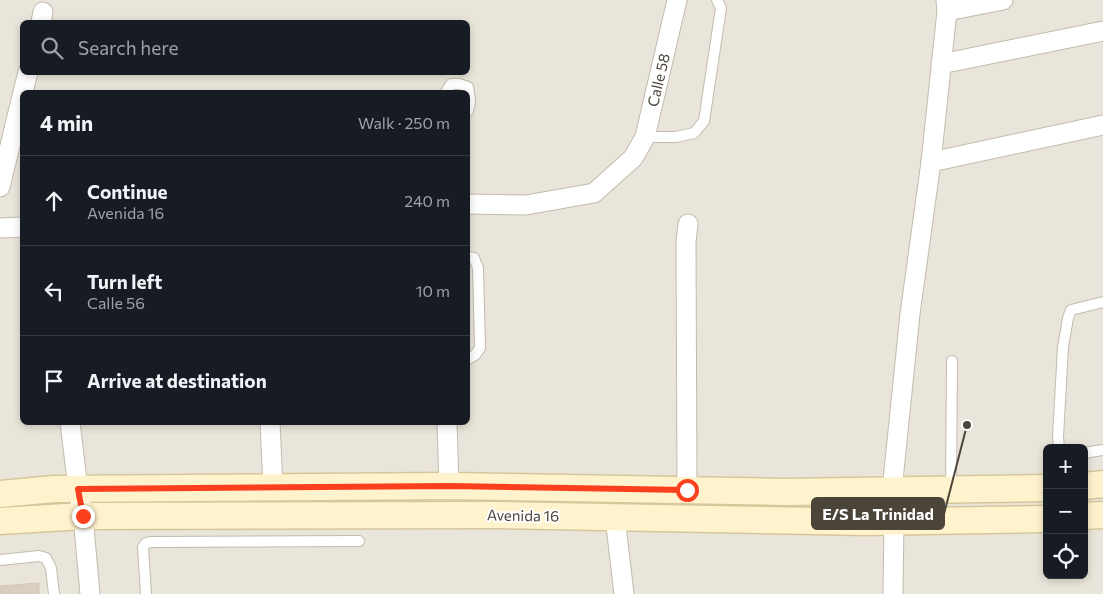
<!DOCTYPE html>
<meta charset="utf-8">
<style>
body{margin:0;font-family:Commissioner,sans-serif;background:#20242c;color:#f1f3f6}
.controls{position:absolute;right:15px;bottom:15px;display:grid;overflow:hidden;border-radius:8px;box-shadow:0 2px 8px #0003}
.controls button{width:45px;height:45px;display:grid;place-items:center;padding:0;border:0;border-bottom:1px solid #363941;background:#171b24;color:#f1f3f6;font:25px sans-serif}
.stop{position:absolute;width:15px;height:15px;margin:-11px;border:4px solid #fc3f1d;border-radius:50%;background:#fff}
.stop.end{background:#fc3f1d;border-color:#fff;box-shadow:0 1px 5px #0008}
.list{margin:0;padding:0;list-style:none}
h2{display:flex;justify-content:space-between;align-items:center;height:65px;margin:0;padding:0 20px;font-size:21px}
h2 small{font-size:16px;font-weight:400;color:#9ea1a6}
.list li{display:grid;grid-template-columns:32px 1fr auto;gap:15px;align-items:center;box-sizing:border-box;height:90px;padding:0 20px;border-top:1px solid #363941}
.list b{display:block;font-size:19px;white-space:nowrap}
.list p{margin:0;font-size:16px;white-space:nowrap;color:#9ea1a6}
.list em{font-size:16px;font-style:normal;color:#9ea1a6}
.icon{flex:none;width:28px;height:28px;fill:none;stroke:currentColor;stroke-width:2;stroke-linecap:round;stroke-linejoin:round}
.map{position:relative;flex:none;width:1103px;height:594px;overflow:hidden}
.search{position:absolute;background:#171b24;box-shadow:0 2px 8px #0003;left:20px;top:20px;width:450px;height:55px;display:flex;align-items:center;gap:12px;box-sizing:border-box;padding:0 18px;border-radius:8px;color:#9ea1a6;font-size:19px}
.panel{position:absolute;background:#171b24;box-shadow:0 2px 8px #0003;left:20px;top:90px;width:450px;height:335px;border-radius:8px}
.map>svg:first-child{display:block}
.residential{fill:#eae5da;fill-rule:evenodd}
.building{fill:#d8cfc1;stroke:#d3c7b4}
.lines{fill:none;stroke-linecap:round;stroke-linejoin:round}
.lane-casing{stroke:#c2bbae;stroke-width:12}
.street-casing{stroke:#c2bbae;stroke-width:21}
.secondary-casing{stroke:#d6c79b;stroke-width:29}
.lane{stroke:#fff;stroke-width:10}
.street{stroke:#fff;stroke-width:19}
.secondary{stroke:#fff3cd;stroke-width:26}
.route{stroke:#fc3f1d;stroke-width:6}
.labels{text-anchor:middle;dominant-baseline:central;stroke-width:4;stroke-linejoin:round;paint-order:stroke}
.street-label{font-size:15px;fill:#4b4439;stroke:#fff}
.leader{fill:none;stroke:#4b4439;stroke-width:2}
.callout-dot{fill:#4b4439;stroke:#fff;stroke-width:2}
.callout{fill:#4b4439;stroke:#4b4439;stroke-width:2}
.callout-label{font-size:16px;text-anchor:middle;font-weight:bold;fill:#fff}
</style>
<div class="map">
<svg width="1103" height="594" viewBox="0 0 1103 594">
<rect width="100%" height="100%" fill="#f6f3ec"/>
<path class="residential" d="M 0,0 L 1103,0 L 1103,594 L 0,594 ZM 22,22 L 468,22 L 468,72 L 22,72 ZM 22,92 L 468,92 L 468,422 L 22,422 ZM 1047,448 L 1084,448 L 1084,575 L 1047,575 Z"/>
<polygon class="building" points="39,583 39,594 0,594 0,586"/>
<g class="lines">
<defs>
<g id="lane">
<polyline points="446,92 451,84 459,84 468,87 470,101 468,111"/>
<polyline points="645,137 676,137 694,133 704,121 721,8 717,0"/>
<polyline points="468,257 474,258 478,268 480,348 475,355 468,359"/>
<polyline points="1059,448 1058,437 1063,347 1068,318 1071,310 1103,302"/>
<polyline points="1084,453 1103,450"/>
<polyline points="951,489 952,361"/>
<polyline points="0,560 39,556 46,558 51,568 54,594"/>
<polyline points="146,594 143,547 146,543 152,542 359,541"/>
</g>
<g id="street">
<polyline points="947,11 1003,0"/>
<polyline points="41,22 43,12"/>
<polyline points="941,64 1103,31"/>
<polyline points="23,92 28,72"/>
<polyline points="931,162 1103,125"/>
<polyline points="0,187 22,96"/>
<polyline points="468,204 526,205 594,193 633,158 645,137 677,0"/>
<polyline points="0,228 22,227"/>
<polyline points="70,422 78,489 83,516 90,594"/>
<polyline points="270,422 273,487"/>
<polyline points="447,422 449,486"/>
<polyline points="687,490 686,242 688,224"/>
<polyline points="615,517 624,594"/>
<polyline points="893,594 894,521 892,490 910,314 931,162 947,11 946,0"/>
</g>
<g id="secondary">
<polyline points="1084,486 1103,484"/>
<polyline points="0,494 54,489 449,486 786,492 1047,488"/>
<polyline points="1084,516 1103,515"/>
<polyline points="0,521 83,516 499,515 865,522 1047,519"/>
</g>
</defs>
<use href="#lane" class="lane-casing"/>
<use href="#street" class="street-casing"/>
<use href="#secondary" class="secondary-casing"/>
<use href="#lane" class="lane"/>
<use href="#street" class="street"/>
<use href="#secondary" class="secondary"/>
</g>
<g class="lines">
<polyline class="route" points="83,516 78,489 449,486 687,490"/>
</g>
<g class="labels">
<g class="street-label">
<text transform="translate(658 80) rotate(-77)">Calle 58</text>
<text transform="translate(523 515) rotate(1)">Avenida 16</text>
</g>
</g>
<path class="leader" d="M967 425L944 514"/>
<circle class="callout-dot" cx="967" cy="425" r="5"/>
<rect class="callout" x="812" y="498" width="132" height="31" rx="5"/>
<g class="callout-label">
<text x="878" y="520">E/S La Trinidad</text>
</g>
</svg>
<div class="controls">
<button>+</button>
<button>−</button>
<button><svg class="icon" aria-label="locate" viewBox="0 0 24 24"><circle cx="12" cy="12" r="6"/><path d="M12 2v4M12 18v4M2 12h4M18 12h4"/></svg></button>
</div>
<div class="stop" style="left:687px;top:490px"></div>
<div class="stop end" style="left:83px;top:516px"></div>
<div class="search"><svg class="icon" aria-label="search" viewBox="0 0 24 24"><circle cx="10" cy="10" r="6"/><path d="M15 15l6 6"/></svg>Search here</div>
<section class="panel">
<h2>4 min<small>Walk · 250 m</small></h2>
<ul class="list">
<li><svg class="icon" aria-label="ahead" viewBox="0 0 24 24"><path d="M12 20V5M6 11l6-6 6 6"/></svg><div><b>Continue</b><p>Avenida 16</p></div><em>240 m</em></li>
<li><svg class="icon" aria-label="left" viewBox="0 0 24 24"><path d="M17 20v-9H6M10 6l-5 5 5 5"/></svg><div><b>Turn left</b><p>Calle 56</p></div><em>10 m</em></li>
<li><svg class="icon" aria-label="arrive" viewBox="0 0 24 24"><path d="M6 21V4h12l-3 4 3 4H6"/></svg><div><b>Arrive at destination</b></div></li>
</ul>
</section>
</div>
